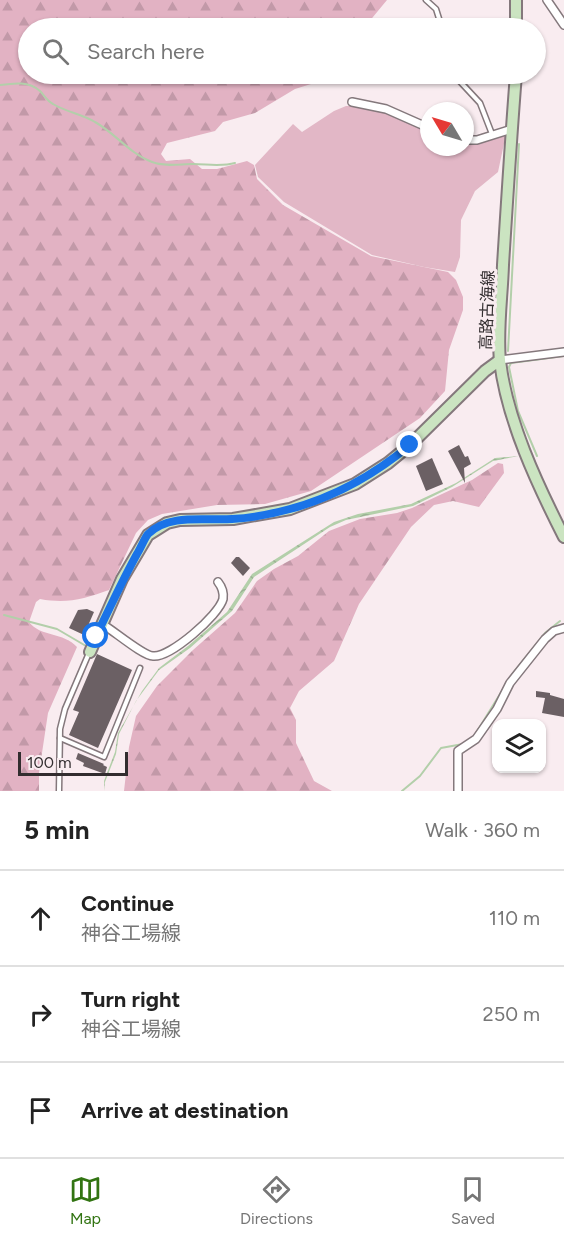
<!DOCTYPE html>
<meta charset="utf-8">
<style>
body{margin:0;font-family:Figtree,"Noto Sans JP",sans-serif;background:#f2f2f2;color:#222}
.controls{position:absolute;right:18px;bottom:18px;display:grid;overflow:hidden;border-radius:12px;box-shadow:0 2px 4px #0004}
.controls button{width:54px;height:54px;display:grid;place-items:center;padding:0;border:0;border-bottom:2px solid #e0e0e0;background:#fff;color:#222;font:30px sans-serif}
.compass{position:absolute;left:420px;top:102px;width:54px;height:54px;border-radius:50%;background:#fff;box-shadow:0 2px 4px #0004;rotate:308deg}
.scale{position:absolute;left:18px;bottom:15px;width:110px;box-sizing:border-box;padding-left:6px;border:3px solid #322d2f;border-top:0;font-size:16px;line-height:21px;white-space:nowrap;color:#322d2f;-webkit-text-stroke:4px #f9ecf0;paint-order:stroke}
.stop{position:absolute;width:18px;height:18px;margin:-14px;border:4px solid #1a73e8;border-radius:50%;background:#fff}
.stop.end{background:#1a73e8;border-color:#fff;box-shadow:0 2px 6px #0008}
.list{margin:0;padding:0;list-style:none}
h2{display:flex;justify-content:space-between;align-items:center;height:78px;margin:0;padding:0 24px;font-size:26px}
h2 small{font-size:20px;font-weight:400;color:#767676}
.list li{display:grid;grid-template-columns:39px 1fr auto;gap:18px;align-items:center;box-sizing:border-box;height:96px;padding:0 24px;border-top:2px solid #e0e0e0}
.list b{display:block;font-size:22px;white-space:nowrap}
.list p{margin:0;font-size:20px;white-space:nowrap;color:#767676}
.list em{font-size:20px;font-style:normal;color:#767676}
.icon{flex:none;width:33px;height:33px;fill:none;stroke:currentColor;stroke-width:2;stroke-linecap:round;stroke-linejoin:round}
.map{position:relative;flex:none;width:564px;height:791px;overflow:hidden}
.search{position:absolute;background:#fff;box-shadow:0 2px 4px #0004;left:18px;right:18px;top:18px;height:66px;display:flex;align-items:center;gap:15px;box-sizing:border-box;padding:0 21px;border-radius:33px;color:#767676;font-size:22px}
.sheet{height:366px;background:#fff}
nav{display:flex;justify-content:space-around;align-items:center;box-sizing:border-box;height:84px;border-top:2px solid #e0e0e0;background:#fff;font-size:16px;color:#767676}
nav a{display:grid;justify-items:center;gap:3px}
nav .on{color:#327412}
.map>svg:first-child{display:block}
.green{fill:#e2b7c6}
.forest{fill:url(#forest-firs)}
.water{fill:url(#water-waves)}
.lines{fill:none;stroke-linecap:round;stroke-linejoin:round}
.stream{stroke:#b3cfaa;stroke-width:2}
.building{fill:#6b6064}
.lane-casing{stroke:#84787c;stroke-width:7}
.street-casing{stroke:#84787c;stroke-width:10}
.secondary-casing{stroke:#84787c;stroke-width:14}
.lane{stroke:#fff;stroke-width:4}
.street{stroke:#fff;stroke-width:7}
.secondary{stroke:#cbe4c1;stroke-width:10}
.route{stroke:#1a73e8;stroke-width:8}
.labels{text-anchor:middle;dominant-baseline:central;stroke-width:6;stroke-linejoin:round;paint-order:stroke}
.street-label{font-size:16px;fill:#322d2f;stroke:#f9ecf0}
</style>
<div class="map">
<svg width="564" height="791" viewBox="0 0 564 791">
<defs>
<pattern id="forest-firs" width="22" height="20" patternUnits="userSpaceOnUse" patternTransform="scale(1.5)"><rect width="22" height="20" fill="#e2b2c3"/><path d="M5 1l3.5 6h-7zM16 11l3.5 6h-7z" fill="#c299a8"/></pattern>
<pattern id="water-waves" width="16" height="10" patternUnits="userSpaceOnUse" patternTransform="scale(1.5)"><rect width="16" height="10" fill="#b3cfaa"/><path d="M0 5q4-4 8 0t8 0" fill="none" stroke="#9ab293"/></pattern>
</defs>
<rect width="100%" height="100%" fill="#f9ecf0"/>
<polygon class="green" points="346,106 367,106 429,130 429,147 465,147 465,144 476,143 506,134 498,172 475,191 461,220 460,257 455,272 424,267 372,255 284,202 258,177 255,165 293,124 302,132 334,111"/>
<g class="forest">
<path d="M 0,0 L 387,0 L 368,23 L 368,28 L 28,28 L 28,74 L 343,74 L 295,89 L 255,113 L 223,122 L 215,131 L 167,143 L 161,154 L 166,161 L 190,159 L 202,169 L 217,169 L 247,161 L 254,165 L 257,179 L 283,205 L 371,256 L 448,272 L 456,280 L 463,297 L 463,310 L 449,350 L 445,391 L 420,418 L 311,491 L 265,504 L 217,505 L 162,514 L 148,520 L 136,533 L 109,590 C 84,599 67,604 40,599 L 36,602 L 29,622 C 40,637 64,632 77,647 L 48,713 L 39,773 L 39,791 L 0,791 Z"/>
<polygon points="498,463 503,464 504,473 479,507 453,501 434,505 411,527 359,604 334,661 299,691 290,708 296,720 296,743 314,781 332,791 124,791 129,747 136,716 157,686 193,650 235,613 257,581 274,569 298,556 329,531 360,519 397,513 412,508 472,480"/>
</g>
<polygon class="water" points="519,456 493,461 452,487 413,506 346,520 330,527 254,577 232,611 190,648 159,670 136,701 119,734 116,754 105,782 105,791 104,781 115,752 118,733 142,691 159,668 188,646 227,612 252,574 334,522 358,514 411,504 456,483 495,458"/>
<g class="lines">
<g class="stream">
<path d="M 0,85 C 14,83 29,81 40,91 C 44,95 47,101 53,104 C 66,112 82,114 95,122 C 115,133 130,154 152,162 C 165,167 180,164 193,164 C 207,164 221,167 235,163"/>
<polyline points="508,351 519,144"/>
<polyline points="537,456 518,411 509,367 511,363 564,356"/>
<polyline points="4,615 57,629 86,646"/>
<polyline points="476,733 513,673 545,633 560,621"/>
<polyline points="402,791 420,776 441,748 463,744"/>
</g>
</g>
<g class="building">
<polygon points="459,445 465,457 468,456 471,464 464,468 465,483 448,451"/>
<polygon points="432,458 443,484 426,491 416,466"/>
<polygon points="236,557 239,557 250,568 243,576 231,563"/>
<polygon points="87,609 94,612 84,635 69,628 78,610"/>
<polygon points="97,654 132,670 98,748 69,735 79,712 73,710"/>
<polygon points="536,691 550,693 550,695 564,699 564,717 542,713 545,698 536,697"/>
<polygon points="78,753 104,764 103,765 107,767 105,774 83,766 84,763 76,759"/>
</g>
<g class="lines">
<defs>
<g id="lane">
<polyline points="426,0 436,9 442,28"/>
<polyline points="453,74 480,103 492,134"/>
<polyline points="60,738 104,757 140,668"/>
<polyline points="59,791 60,729 65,709 89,653"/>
</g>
<g id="street">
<polyline points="547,0 564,25"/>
<polyline points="352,102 386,109 429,128"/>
<polyline points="465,140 477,140 512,129"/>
<polyline points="500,360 564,352"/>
<path d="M 102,624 C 113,630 143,656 153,656 C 170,658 219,615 223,599 C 224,592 222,587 218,582"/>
<polyline points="458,791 458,751 476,739 497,709 510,683 545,639 554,631 564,628"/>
</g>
<g id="secondary">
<polyline points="516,0 516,28"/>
<path d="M 516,74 C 511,137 507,201 503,265 C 502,297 497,330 500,361 C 507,420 537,484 564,537"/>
<polyline points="90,652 122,579 148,535 167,523 180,520 233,519 290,509 355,484 388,463 410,445 485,371 500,360"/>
</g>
</defs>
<use href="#lane" class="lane-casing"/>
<use href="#street" class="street-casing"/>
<use href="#secondary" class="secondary-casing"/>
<use href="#lane" class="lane"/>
<use href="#street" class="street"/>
<use href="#secondary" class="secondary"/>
</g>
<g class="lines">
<path class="route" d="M 96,636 C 110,608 122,581 137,554 C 141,548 144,539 148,534 C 169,513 206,521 232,519 C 251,518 272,514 290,509 C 335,497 374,475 410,445"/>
</g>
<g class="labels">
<g class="street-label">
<text transform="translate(487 310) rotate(-88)">高路古海線</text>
</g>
</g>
</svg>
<div class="controls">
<button><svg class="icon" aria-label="layers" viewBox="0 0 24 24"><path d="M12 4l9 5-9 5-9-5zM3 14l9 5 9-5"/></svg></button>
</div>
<svg class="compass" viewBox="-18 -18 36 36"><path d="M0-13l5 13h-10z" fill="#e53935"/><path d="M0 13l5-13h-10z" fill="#767676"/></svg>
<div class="scale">100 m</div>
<div class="stop" style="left:96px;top:636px"></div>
<div class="stop end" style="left:410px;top:445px"></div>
<div class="search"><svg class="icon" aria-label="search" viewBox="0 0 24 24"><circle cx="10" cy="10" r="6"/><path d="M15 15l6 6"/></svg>Search here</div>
</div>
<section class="sheet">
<h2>5 min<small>Walk · 360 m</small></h2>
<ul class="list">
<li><svg class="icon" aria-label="ahead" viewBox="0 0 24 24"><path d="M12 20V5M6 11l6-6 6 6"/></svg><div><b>Continue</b><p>神谷工場線</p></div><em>110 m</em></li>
<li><svg class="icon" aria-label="right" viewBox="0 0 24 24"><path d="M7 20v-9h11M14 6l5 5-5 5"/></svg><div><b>Turn right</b><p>神谷工場線</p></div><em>250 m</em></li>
<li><svg class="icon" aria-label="arrive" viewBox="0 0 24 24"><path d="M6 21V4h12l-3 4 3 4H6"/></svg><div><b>Arrive at destination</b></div></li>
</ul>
</section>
<nav>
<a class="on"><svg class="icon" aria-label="map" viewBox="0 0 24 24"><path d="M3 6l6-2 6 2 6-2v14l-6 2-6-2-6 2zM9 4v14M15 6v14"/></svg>Map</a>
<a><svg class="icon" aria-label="directions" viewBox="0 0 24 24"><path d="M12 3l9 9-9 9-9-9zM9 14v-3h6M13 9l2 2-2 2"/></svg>Directions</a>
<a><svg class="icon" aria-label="saved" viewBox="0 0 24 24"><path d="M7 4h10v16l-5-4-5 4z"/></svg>Saved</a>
</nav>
